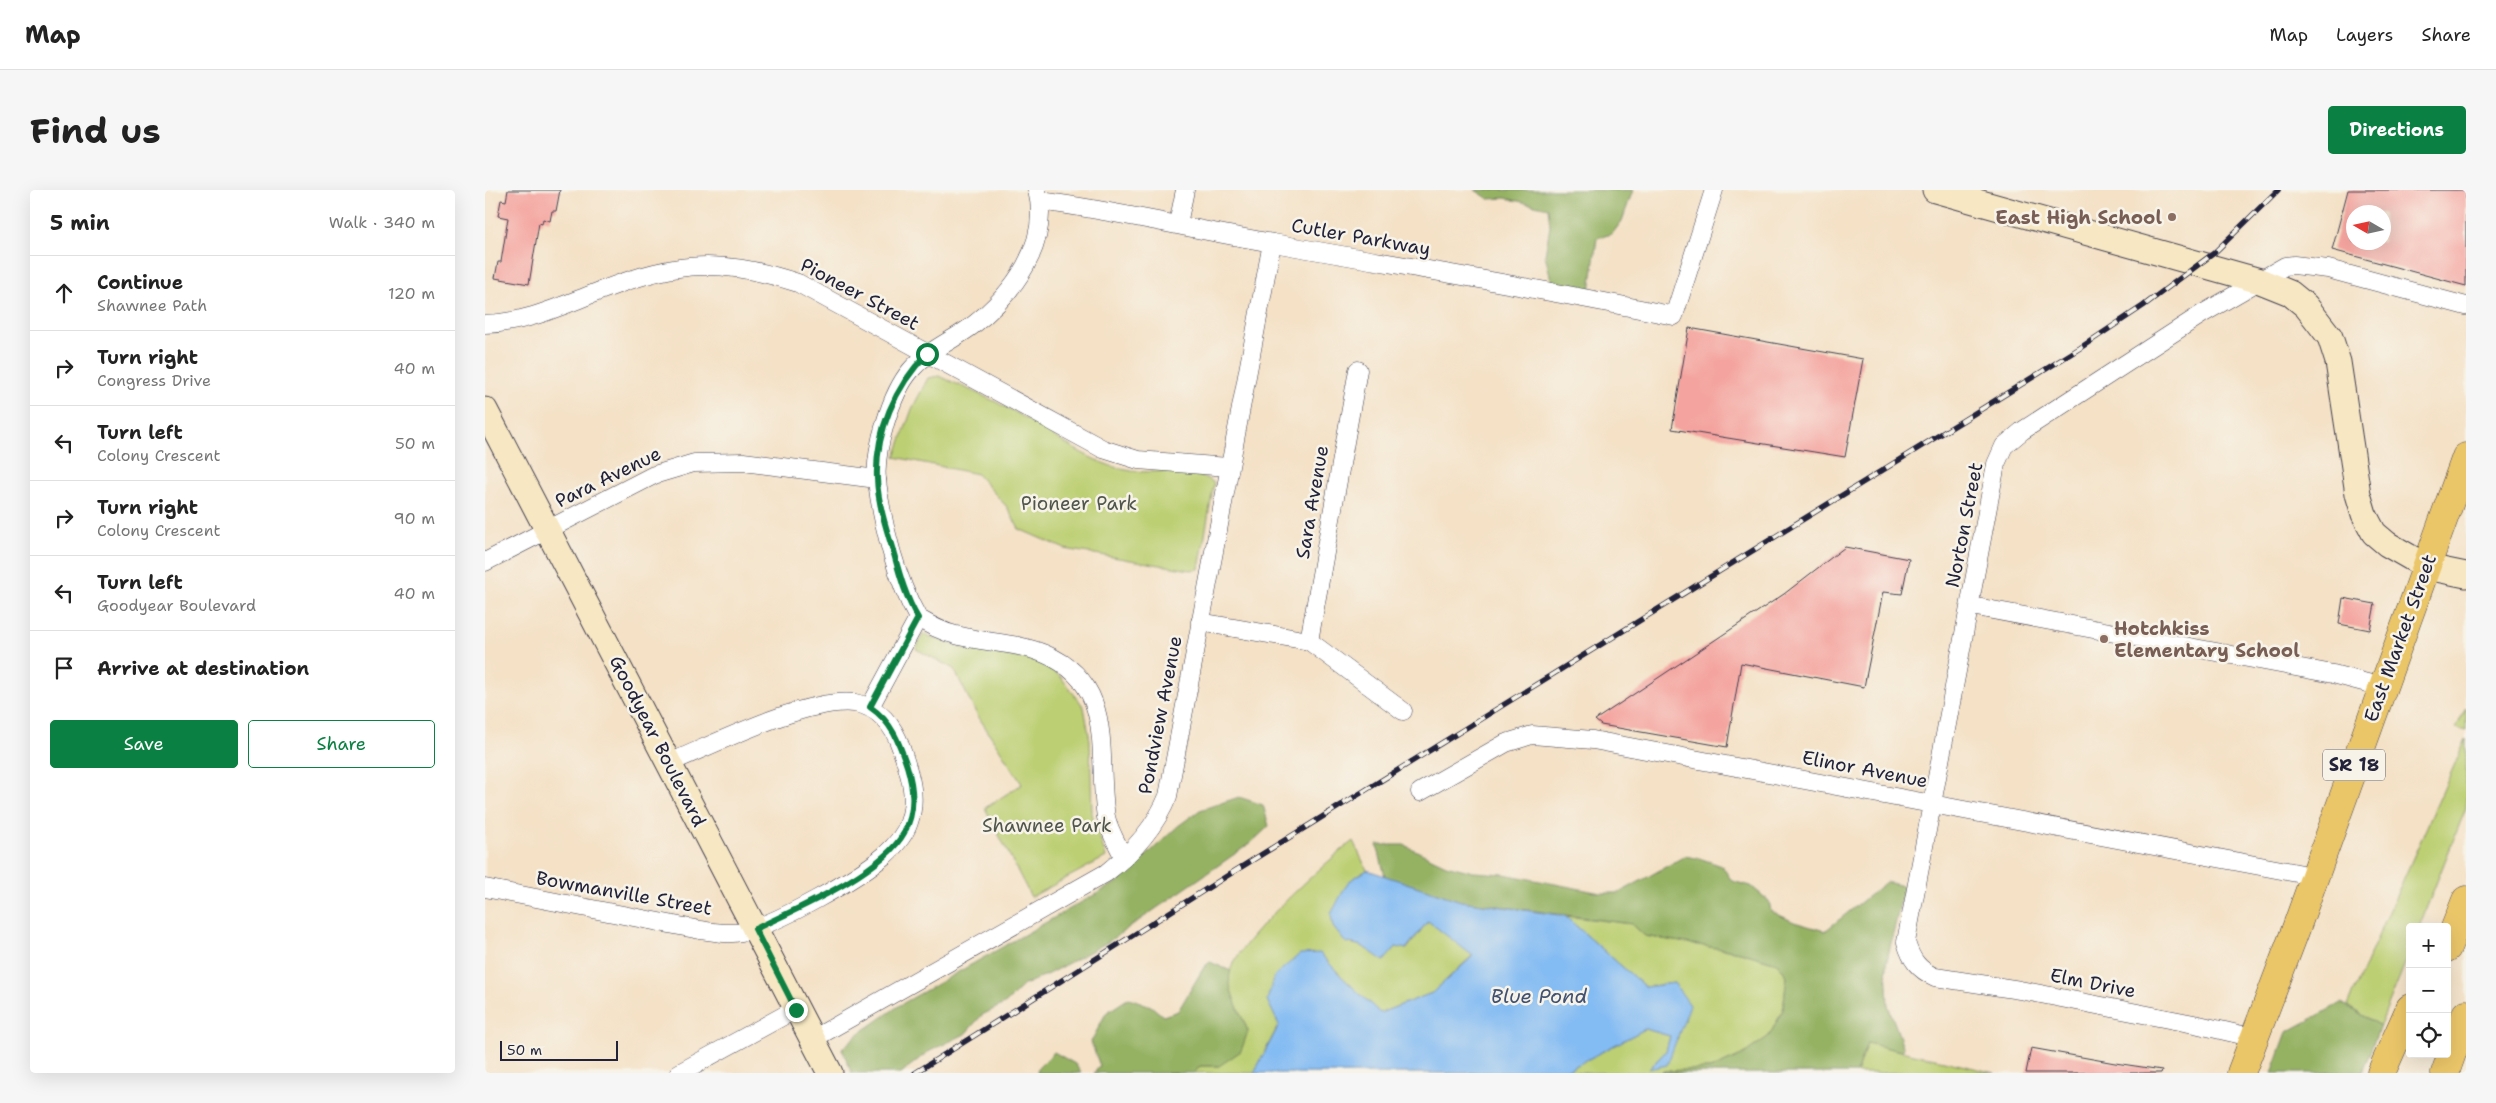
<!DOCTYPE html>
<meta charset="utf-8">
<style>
body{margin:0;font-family:"Shantell Sans",sans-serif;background:#f6f6f6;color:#222}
.controls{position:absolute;right:15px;bottom:15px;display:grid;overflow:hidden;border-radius:5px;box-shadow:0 5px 20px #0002}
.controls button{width:45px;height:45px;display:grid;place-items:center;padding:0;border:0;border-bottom:1px solid #e0e0e0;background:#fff;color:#222;font:25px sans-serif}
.compass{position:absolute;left:1861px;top:15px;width:45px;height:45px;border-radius:50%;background:#fff;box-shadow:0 5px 20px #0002;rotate:279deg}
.scale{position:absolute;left:15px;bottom:12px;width:118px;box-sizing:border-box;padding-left:5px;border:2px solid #22223b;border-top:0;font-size:14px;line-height:18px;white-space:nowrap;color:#22223b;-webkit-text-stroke:4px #f7f3e8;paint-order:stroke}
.stop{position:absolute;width:15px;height:15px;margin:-11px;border:4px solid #0b8043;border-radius:50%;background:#fff}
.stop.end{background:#0b8043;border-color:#fff;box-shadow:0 1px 5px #0008}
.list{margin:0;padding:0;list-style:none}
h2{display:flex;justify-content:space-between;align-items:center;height:65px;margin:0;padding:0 20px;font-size:21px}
h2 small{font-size:16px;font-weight:400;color:#767676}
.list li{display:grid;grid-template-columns:32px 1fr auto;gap:15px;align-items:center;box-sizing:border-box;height:75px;padding:0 20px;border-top:1px solid #e0e0e0}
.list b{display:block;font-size:19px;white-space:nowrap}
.list p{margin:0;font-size:16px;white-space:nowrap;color:#767676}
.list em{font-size:16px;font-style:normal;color:#767676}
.actions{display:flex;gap:10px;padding:15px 20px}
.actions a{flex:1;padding:11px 0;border:1px solid #0b8043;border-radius:5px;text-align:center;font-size:18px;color:#0b8043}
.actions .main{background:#0b8043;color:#fff}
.icon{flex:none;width:28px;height:28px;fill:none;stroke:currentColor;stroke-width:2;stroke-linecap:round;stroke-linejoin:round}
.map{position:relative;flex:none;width:1981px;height:883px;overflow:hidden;border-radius:5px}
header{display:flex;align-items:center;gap:30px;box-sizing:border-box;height:70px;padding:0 25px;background:#fff;border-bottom:1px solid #e0e0e0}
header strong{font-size:24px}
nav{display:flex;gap:28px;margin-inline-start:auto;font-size:18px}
.intro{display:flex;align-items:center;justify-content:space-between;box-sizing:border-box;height:120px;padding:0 30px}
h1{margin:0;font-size:35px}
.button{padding:12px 22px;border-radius:5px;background:#0b8043;color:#fff;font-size:18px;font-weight:700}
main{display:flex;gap:30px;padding:0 30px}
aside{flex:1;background:#fff;border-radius:5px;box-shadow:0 5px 20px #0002}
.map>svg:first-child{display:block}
.green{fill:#bccf72;stroke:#6f7856}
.forest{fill:#95b264;stroke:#5c6a50}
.water{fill:#83bbf3;stroke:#526e97}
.building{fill:#f4a39e;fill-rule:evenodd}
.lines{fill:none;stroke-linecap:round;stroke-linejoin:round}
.street-casing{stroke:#423f50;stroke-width:19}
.secondary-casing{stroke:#423f50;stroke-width:27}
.primary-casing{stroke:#423f50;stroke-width:29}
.highway-casing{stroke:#423f50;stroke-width:29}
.street{stroke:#fff;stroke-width:18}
.secondary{stroke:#f7e8c3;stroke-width:25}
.primary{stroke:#ebc669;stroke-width:28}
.highway{stroke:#ebc669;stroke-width:28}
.rail-casing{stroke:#22223b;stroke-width:5.5}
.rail{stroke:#f7f3e8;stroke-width:4;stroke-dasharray:11;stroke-linecap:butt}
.route{stroke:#0b8043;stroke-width:6}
.education-dot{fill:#8d6e63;stroke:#f7f3e8;stroke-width:2}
.labels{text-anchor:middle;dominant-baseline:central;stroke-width:5;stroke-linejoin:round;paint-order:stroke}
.shield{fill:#f7f3e8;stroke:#62616f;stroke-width:1}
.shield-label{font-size:18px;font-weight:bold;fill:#22223b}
.education-label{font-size:19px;font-weight:bold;fill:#785e54;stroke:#f7f3e8;text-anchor:end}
.street-label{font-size:19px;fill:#22223b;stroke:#f7f3e8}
.park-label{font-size:19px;fill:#50564c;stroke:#f7f3e8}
.water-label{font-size:20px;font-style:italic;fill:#3f5072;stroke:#f7f3e8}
</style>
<header>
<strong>Map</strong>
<nav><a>Map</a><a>Layers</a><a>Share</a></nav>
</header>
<div class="intro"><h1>Find us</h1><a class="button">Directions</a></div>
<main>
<aside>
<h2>5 min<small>Walk · 340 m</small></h2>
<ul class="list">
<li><svg class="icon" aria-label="ahead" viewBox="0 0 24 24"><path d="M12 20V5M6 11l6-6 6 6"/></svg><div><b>Continue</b><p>Shawnee Path</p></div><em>120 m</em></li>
<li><svg class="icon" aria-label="right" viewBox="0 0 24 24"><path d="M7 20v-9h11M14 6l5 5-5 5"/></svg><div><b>Turn right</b><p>Congress Drive</p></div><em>40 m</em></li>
<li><svg class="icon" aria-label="left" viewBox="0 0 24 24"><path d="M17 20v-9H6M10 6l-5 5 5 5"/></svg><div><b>Turn left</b><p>Colony Crescent</p></div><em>50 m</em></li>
<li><svg class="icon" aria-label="right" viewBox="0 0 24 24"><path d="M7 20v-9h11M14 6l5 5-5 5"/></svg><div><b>Turn right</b><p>Colony Crescent</p></div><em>90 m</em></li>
<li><svg class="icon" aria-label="left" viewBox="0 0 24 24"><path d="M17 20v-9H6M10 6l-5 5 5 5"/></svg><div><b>Turn left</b><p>Goodyear Boulevard</p></div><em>40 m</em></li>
<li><svg class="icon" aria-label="arrive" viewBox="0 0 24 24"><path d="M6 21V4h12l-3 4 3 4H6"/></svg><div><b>Arrive at destination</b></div></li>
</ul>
<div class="actions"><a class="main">Save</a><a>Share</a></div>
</aside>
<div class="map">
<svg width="1981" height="883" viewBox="0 0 1981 883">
<rect width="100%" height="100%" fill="#f7f3e8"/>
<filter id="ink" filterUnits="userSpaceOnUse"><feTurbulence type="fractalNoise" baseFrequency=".02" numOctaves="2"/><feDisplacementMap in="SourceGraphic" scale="10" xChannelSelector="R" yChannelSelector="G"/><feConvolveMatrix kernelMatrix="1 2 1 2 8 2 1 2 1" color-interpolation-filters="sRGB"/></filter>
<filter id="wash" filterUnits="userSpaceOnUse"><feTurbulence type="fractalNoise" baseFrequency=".0096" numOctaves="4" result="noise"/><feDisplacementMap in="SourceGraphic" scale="20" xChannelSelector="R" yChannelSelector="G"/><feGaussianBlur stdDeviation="1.12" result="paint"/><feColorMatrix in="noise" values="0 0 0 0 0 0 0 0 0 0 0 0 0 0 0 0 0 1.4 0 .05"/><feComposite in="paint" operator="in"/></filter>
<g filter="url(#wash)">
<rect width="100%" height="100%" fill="#f4e1c6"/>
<g class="green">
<path d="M 454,186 C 478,197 503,207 526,220 C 562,239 600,272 641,280 C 673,286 700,273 729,293 L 714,379 L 705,380 L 580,359 L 534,339 L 522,317 L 492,284 L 410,267 L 427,219 L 443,188 Z"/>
<polygon points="438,444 477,458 553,471 575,486 599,517 605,550 607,624 621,667 546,707 500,618 537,594 491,523 469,479 431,459"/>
<polygon points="1981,518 1981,541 1971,538"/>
<polygon points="1981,549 1981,618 1934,737 1925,737 1925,761 1895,836 1862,816"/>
<path d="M 868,651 L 882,680 L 863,692 L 860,752 L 877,756 L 899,770 L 911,757 L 922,759 L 943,731 L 988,765 L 947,803 L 895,823 L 856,786 L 835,763 L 782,810 L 794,834 L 769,883 L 709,883 L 715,876 L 734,876 L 763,841 C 757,827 742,800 744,786 C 746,756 842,671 868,651 Z"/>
<polygon points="1080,726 1147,734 1160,746 1255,762 1292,773 1302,786 1298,820 1284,846 1259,864 1225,879 1178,881 1177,883 1077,883 1160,839 1185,846 1181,861 1165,878 1193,848 1189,793 1160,797"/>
<polygon points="1382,853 1510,883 1371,883"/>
</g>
<g class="forest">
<polygon points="990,0 1148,0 1137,31 1127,44 1112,48 1105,102 1067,94 1060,65 1065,36 1063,18 1020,8 1004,9"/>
<polygon points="754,607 778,615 784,636 767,652 623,752 563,784 539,795 521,813 497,825 480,844 443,862 416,883 367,883 357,859 372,845 415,815 634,691 693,636 715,620"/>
<polygon points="892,655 919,655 961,675 988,682 1019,684 1116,703 1134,703 1200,666 1217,669 1237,676 1247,691 1266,696 1284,711 1286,721 1309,732 1340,741 1401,692 1419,696 1401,775 1403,815 1419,859 1416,861 1382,853 1371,883 1177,883 1178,881 1225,879 1259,864 1284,846 1298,820 1302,786 1292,773 1255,762 1160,746 1147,734 976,711 900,686"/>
<path d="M 725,772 L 746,781 C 739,794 757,826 763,841 L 756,861 L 734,876 L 715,876 L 709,883 L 609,883 L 615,876 L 606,852 L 621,823 L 644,808 L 666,816 L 678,826 L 693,821 L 719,777 Z"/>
<polygon points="1856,813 1895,836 1877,883 1787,883 1802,842"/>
<polygon points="569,862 590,874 596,883 552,883 553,878"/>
</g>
<polygon class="water" points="882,680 976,711 1080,726 1160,797 1189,793 1205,815 1182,875 1164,879 1181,861 1185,846 1160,839 1077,883 769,883 794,835 782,810 790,785 815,764 835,763 856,786 895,823 947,803 988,766 943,731 921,759 911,757 899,771 877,756 860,752 848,737 846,724 863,692"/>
<g id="blocks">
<g class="building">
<polygon points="23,0 75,0 71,21 67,21 65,31 58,29 57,34 54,33 44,94 10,88 13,72 16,72 23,28 13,26 16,10 21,11"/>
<path d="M 1863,0 L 1981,0 L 1981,96 L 1847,60 ZM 1868,22 L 1898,22 L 1898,52 L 1868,52 Z"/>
<polygon points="1204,138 1378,169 1360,267 1187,239"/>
<polygon points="1360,357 1424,369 1417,404 1398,402 1379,497 1256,473 1242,557 1116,535 1110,530 1299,404"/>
<polygon points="1858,408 1890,414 1885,440 1854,434"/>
<polygon points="1546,858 1630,873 1677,880 1676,883 1541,883"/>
</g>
</g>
</g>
<g filter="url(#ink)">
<use href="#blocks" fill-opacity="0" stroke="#423f50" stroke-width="1"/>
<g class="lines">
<defs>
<g id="street">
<path d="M 552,0 C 566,54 528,104 487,136 C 467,151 443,160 426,180 C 406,203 389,260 392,291 C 397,334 412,391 433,428 C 445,435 457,442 471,445 C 500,453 532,452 560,464 C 633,495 611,565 621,627 C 624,641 633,655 639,668"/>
<path d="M 555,11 C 633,21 710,40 788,53 C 922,77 1056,98 1189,126 L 1229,0"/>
<polyline points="693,34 700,0"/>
<path d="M 0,134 C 37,133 69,119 102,106 C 184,73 228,65 313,93 L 618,259 L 653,270 L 743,277"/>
<polyline points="0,372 169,285 209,273 258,272 392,289"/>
<polyline points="1486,416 1848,484 1897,497"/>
<polyline points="715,432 824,451 918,521"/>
<polyline points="824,451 873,180"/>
<polyline points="385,517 433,428"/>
<polyline points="935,602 1021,553 1047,545 1108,550 1828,686"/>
<path d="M 0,698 L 215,740 C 229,742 243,745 257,742 C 292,734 372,689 400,665 C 410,656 420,645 424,632 C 433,606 424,582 416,558 C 409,536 394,517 370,513 C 322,507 230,554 184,573"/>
<path d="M 1770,848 L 1714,835 L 1535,800 L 1450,787 C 1434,780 1426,770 1421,752 L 1511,274 L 1519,256 L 1537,241 L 1717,124 L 1800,76 L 1809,75 L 1843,79 L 1981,116"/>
<path d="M 328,849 L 621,683 C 648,662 670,638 683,606 L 787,53"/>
<polyline points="194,883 311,819"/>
</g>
<g id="secondary">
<polyline points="1450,0 1775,91 1805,103 1821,116 1845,147 1853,172 1873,304 1879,324 1889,343 1902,354 1942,377 1981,385"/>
<polyline points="0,220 345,883"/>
</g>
<polyline id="primary" points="1756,883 1809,744 1981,267"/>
<g id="highway">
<polyline points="1962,758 1981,710"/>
<polyline points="1896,883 1925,818"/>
<polyline points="1960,883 1981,824"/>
</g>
</defs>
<use href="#street" class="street-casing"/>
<use href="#secondary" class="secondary-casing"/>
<use href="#primary" class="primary-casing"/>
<use href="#highway" class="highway-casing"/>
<use href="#street" class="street"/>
<use href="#secondary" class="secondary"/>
<use href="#primary" class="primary"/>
<use href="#highway" class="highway"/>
<defs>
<polyline id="rail" points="430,883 745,684 1595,158 1658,116 1729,63 1793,0"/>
</defs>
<use href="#rail" class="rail-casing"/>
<use href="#rail" class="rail"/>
</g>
</g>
<g class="lines" filter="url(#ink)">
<path class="route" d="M 311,820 L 270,739 C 311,719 397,683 419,643 C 431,622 429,599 422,576 C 414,552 407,532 385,517 L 433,428 C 421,408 415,386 409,364 C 402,341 393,314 392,289 C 390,243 410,196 442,164"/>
</g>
<g class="education-dot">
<circle cx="1687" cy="27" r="5"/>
<circle cx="1619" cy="449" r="5"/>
</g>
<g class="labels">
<rect class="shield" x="1838" y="559.5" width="62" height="31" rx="4"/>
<g class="shield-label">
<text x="1869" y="575">SR 18</text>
</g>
<g class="education-label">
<text x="1677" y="27">East High School</text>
<text x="1629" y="438" text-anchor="start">Hotchkiss<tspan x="1629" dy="22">Elementary School</tspan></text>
</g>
<g class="street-label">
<text transform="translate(876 47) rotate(10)">Cutler Parkway</text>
<text transform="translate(375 104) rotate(28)">Pioneer Street</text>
<text transform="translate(123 287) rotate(-26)">Para Avenue</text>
<text transform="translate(827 312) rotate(-80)">Sara Avenue</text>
<text transform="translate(1479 335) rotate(-79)">Norton Street</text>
<text transform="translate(1915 448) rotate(-70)">East Market Street</text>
<text transform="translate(675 525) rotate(-79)">Pondview Avenue</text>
<text transform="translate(173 551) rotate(63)">Goodyear Boulevard</text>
<text transform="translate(1380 579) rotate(11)">Elinor Avenue</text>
<text transform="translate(139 703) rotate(10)">Bowmanville Street</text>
<text transform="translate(1608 793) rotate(11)">Elm Drive</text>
</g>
<g class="park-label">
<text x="594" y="313">Pioneer Park</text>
<text x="562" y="635">Shawnee Park</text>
</g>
<g class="water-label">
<text x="1054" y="806">Blue Pond</text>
</g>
</g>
</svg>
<div class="controls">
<button>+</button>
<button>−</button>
<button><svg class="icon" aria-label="locate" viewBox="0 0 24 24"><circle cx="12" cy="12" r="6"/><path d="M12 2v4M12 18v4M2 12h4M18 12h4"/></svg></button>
</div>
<svg class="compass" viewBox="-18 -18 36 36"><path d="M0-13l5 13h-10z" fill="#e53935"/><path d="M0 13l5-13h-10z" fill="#767676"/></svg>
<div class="scale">50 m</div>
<div class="stop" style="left:442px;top:164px"></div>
<div class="stop end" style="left:311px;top:820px"></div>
</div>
</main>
